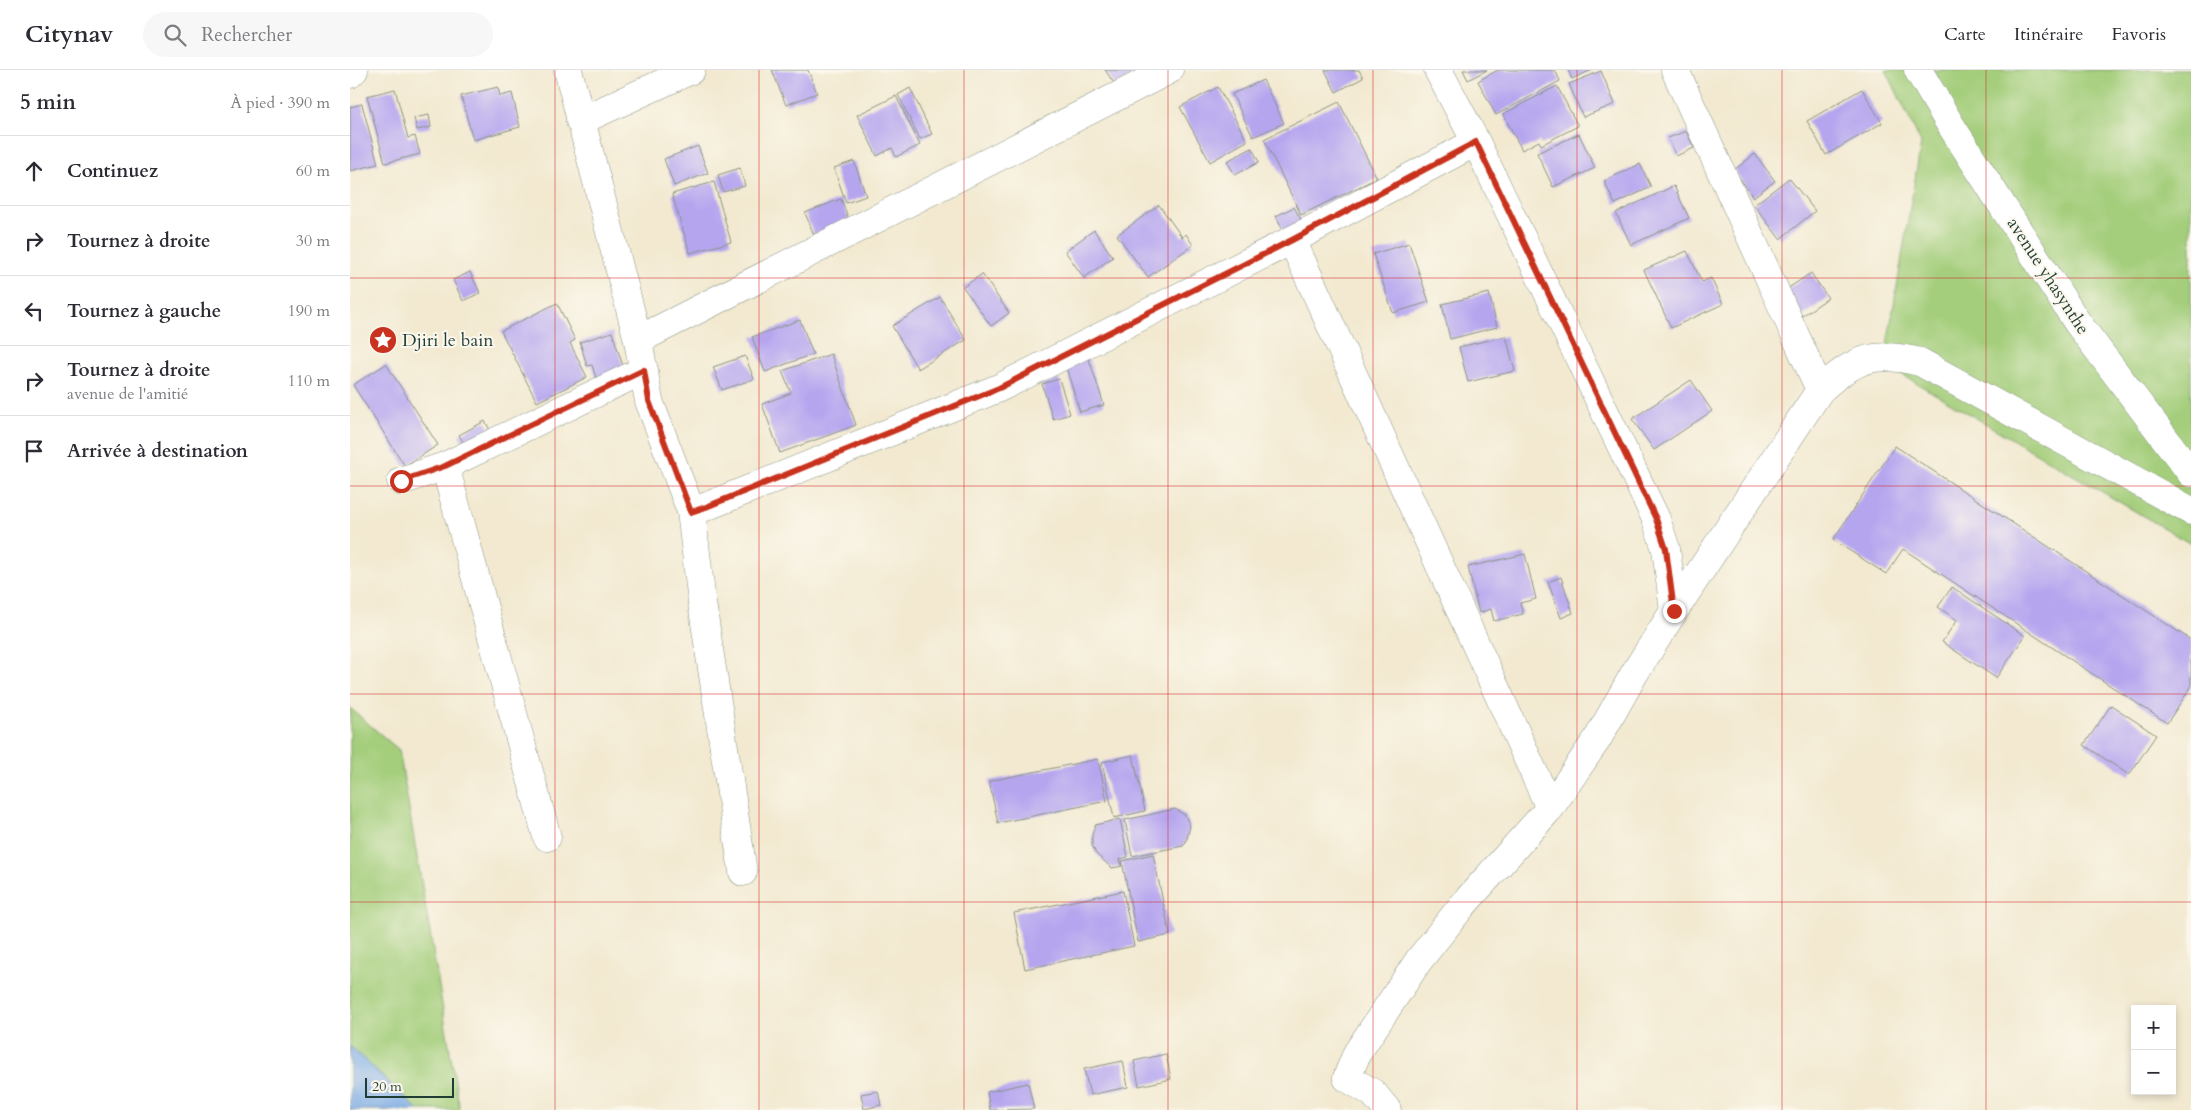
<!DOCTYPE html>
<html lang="fr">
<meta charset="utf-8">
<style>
body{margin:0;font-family:Cardo,serif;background:#f7f7f7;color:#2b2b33}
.controls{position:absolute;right:15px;bottom:15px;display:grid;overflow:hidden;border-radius:0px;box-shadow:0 2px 8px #0003}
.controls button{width:45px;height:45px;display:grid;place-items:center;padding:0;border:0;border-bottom:1px solid #e1e1e2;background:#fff;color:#2b2b33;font:25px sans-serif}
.scale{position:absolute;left:15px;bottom:12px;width:89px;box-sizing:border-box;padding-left:5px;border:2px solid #1f3d34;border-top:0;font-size:14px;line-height:18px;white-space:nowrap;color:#1f3d34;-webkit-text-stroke:4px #fbf7ec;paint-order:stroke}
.stop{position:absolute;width:15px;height:15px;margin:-11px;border:4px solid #c8321e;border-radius:50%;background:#fff}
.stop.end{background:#c8321e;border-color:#fff;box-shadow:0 1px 5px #0008}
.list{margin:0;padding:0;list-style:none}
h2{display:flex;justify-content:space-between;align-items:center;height:65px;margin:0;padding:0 20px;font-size:21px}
h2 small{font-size:16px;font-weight:400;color:#7c7c81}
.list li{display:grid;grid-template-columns:32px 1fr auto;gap:15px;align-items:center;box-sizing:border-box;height:70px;padding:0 20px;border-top:1px solid #e1e1e2}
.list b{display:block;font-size:19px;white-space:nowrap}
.list p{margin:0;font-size:16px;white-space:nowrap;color:#7c7c81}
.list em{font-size:16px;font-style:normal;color:#7c7c81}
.icon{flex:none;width:28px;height:28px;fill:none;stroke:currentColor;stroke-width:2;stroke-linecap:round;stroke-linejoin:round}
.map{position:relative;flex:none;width:1841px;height:1040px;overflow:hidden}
header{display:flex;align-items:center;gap:30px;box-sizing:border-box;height:70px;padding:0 25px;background:#fff;border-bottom:1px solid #e1e1e2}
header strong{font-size:24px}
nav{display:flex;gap:28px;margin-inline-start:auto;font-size:18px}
.search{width:350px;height:45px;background:#f7f7f7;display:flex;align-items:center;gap:12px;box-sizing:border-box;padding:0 18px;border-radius:28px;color:#7c7c81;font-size:19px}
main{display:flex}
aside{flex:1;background:#fff}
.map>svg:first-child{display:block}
.green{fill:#a4ce7b;stroke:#628658}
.water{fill:#7baae5;stroke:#4d748c}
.building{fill:#b5a5ef}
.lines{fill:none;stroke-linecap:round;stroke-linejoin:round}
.minor-casing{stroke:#889382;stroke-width:29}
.minor{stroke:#fff;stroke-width:28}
.route{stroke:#c8321e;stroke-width:6}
.grid{fill:none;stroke:#d62828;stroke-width:1;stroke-opacity:0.55}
.labels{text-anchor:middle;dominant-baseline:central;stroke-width:4;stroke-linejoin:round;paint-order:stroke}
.street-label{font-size:18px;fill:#1f3d34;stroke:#fbf7ec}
.poi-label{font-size:18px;fill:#1f3d34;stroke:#fbf7ec;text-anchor:start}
</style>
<header>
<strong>Citynav</strong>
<div class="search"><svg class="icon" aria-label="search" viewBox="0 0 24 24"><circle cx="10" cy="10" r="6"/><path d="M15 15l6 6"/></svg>Rechercher</div>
<nav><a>Carte</a><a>Itinéraire</a><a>Favoris</a></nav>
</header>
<main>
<aside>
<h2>5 min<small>À pied · 390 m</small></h2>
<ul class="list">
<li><svg class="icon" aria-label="ahead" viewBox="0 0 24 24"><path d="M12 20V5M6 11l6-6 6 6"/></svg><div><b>Continuez</b></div><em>60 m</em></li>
<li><svg class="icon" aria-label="right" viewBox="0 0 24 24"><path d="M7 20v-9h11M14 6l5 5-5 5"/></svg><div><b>Tournez à droite</b></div><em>30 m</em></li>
<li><svg class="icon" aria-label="left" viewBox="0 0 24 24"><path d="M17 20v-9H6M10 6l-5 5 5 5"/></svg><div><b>Tournez à gauche</b></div><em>190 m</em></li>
<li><svg class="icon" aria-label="right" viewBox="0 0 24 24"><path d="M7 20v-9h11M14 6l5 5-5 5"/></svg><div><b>Tournez à droite</b><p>avenue de l'amitié</p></div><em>110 m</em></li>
<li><svg class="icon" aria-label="arrive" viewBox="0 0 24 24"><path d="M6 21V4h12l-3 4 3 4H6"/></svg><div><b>Arrivée à destination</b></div></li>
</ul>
</aside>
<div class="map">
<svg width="1841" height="1040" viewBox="0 0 1841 1040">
<rect width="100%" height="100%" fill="#fbf7ec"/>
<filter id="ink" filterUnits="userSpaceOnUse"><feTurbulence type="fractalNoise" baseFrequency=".02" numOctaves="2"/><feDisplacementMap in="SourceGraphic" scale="10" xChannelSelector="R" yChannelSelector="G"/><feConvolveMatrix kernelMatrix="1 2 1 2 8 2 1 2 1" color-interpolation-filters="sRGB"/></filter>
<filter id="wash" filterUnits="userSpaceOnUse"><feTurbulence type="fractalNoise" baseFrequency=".0096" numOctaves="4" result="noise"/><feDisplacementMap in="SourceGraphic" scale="20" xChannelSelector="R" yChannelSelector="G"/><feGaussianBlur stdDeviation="1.12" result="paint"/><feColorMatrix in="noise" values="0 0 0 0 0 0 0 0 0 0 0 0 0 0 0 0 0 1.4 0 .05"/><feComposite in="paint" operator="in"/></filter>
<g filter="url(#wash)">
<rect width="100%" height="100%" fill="#f2e9d0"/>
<g class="green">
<polygon points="1536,0 1841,0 1841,474 1534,294 1571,73"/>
<polygon points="0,638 49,680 110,1040 68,1040 0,976"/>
</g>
<polygon class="water" points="0,976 68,1040 0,1040"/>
<g id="blocks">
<g class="building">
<polygon points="422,0 458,0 467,23 436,35"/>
<polygon points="755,0 790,0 766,16"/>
<polygon points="975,0 1009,0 1013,8 986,22"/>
<polygon points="1113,0 1137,0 1118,10"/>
<polygon points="1148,0 1205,0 1210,11 1146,45 1128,11"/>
<polygon points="1218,0 1242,0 1222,9"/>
<polygon points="1251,1 1265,34 1233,47 1219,14"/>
<polygon points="913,10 934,53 903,67 882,24"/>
<polygon points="1207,16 1228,56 1191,75 1189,71 1172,80 1153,44"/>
<polygon points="148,17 150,26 162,23 170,57 123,70 111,26"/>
<polygon points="868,17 897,71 860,92 830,37"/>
<polygon points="560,18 582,64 570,69 548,25"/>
<polygon points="45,19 58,68 65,66 70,84 35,93 17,26"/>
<polygon points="1512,19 1532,53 1476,85 1457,51"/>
<polygon points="546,26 570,75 546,87 542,78 527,86 507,45"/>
<polygon points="989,32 1027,108 951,145 914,69"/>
<polygon points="12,34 28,94 0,101 0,37"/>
<polygon points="79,45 81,57 67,60 64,48"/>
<polygon points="1336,61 1344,78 1326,86 1318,68"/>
<polygon points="1229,64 1245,98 1203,117 1187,83"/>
<polygon points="348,76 358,103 324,116 314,89"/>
<polygon points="902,78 909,92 885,105 877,91"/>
<polygon points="1405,84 1425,111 1403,127 1384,100"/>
<polygon points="504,91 516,126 496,133 484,98"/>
<polygon points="1290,94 1301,117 1265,134 1254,111"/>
<polygon points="390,98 395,116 373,122 368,105"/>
<polygon points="1439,108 1465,141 1430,169 1404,135"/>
<polygon points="364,112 381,172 340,183 322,124"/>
<polygon points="1324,116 1339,148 1281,175 1266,143"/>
<polygon points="491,129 499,150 464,165 455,143"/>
<polygon points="809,135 832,167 836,164 843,175 798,207 767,165"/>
<polygon points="944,137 953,153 934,162 926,146"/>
<polygon points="744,160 763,187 734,208 715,181"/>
<polygon points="1059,173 1079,232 1043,243 1023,184"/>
<polygon points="1337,181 1352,212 1361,208 1373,234 1321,258 1294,200"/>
<polygon points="120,202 130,223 113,231 103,210"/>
<polygon points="1461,203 1478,228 1452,246 1434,221"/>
<polygon points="632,204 659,243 641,256 613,217"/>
<polygon points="1139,223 1147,257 1100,269 1092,234"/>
<polygon points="590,227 616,270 568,299 542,256"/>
<polygon points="207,233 225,270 220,273 237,307 187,332 151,261"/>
<polygon points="450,250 463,284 415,302 402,267"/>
<polygon points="262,262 274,299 246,308 242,295 237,296 230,272"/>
<polygon points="1156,266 1165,301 1118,312 1109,277"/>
<polygon points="737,283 754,335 730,342 714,291"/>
<polygon points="481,284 506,355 430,383 412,334 441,323 432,301"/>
<polygon points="395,286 404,309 372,320 363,297"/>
<polygon points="36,294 88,375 55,396 3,315"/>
<polygon points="709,309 720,344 703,349 692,314"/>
<polygon points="1341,310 1362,341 1304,380 1282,349"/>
<polygon points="135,351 144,367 118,380 109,365"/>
<polygon points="1545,376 1841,570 1841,617 1817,653 1553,479 1536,504 1483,470"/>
<polygon points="1175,484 1186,529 1170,533 1173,544 1144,551 1141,539 1129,543 1118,497"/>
<polygon points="1211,507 1223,543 1211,548 1198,512"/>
<polygon points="1602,517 1675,566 1646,608 1592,572 1607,550 1588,537"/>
<polygon points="1761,635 1806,665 1779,705 1734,675"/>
<polygon points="783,685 795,741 764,748 752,692"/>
<polygon points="748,689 757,731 648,753 639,711"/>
<polygon points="825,739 835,745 840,756 836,772 833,776 782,786 775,750"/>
<polygon points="770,749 778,787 770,789 772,796 762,798 746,784 742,775 742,765 745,755"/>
<polygon points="803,784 820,865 788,872 772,791"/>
<polygon points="773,821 784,876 675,899 664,843"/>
<polygon points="816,984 821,1009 789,1016 784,991"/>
<polygon points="773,991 778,1017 740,1025 734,999"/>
<polygon points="678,1013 684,1039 640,1040 637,1022"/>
<polygon points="528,1021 531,1035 514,1039 511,1024"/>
</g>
</g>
</g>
<g filter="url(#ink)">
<use href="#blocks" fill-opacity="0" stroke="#889382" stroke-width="1"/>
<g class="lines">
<defs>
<g id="minor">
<polyline points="218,0 288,270 299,331 341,441 352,533 393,802"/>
<polyline points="1088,0 1126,72 1306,449 1316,479 1324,541"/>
<polyline points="1325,0 1470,320"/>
<polyline points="1568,0 1600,54 1727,252 1841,403"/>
<polyline points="0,4 4,0"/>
<polyline points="230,51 341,0"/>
<polyline points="942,170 1200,738"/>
<polyline points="288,270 819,0"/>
<polyline points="95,396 197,767"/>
<polyline points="51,411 95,396 294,300"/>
<polyline points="341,441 355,437 649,318 942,170 1126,72"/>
<path d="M 1037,1040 L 1023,1023 L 997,1008 L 1007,983 L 1069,890 L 1112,836 L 1200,738 L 1248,668 L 1284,604 L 1324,541 L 1470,320 C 1506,288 1523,281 1570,292 L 1841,441"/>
</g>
</defs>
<use href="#minor" class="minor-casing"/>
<use href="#minor" class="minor"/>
</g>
</g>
<g class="lines" filter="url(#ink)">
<polyline class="route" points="51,411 95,396 294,300 299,331 341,442 356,437 649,318 942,170 1126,72 1306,449 1316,479 1324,541"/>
</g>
<path class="grid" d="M 205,0 L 205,1040M 409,0 L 409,1040M 614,0 L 614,1040M 818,0 L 818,1040M 1023,0 L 1023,1040M 1227,0 L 1227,1040M 1432,0 L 1432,1040M 1636,0 L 1636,1040M 0,208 L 1841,208M 0,416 L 1841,416M 0,624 L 1841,624M 0,832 L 1841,832"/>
<defs>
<symbol id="sight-disc" viewBox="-11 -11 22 22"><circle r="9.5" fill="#c8321e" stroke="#fbf7ec"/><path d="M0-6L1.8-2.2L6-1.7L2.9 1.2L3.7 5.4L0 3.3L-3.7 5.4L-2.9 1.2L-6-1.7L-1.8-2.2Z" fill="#fff"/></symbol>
</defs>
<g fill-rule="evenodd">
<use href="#sight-disc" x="17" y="254" width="32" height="32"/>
</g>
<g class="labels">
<g class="street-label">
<text transform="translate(1698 206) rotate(57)">avenue yhasynthe</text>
</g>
<g class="poi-label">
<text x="52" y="270">Djiri le bain</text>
</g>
</g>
</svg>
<div class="controls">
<button>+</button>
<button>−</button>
</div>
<div class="scale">20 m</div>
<div class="stop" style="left:51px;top:411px"></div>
<div class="stop end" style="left:1324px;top:541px"></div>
</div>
</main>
